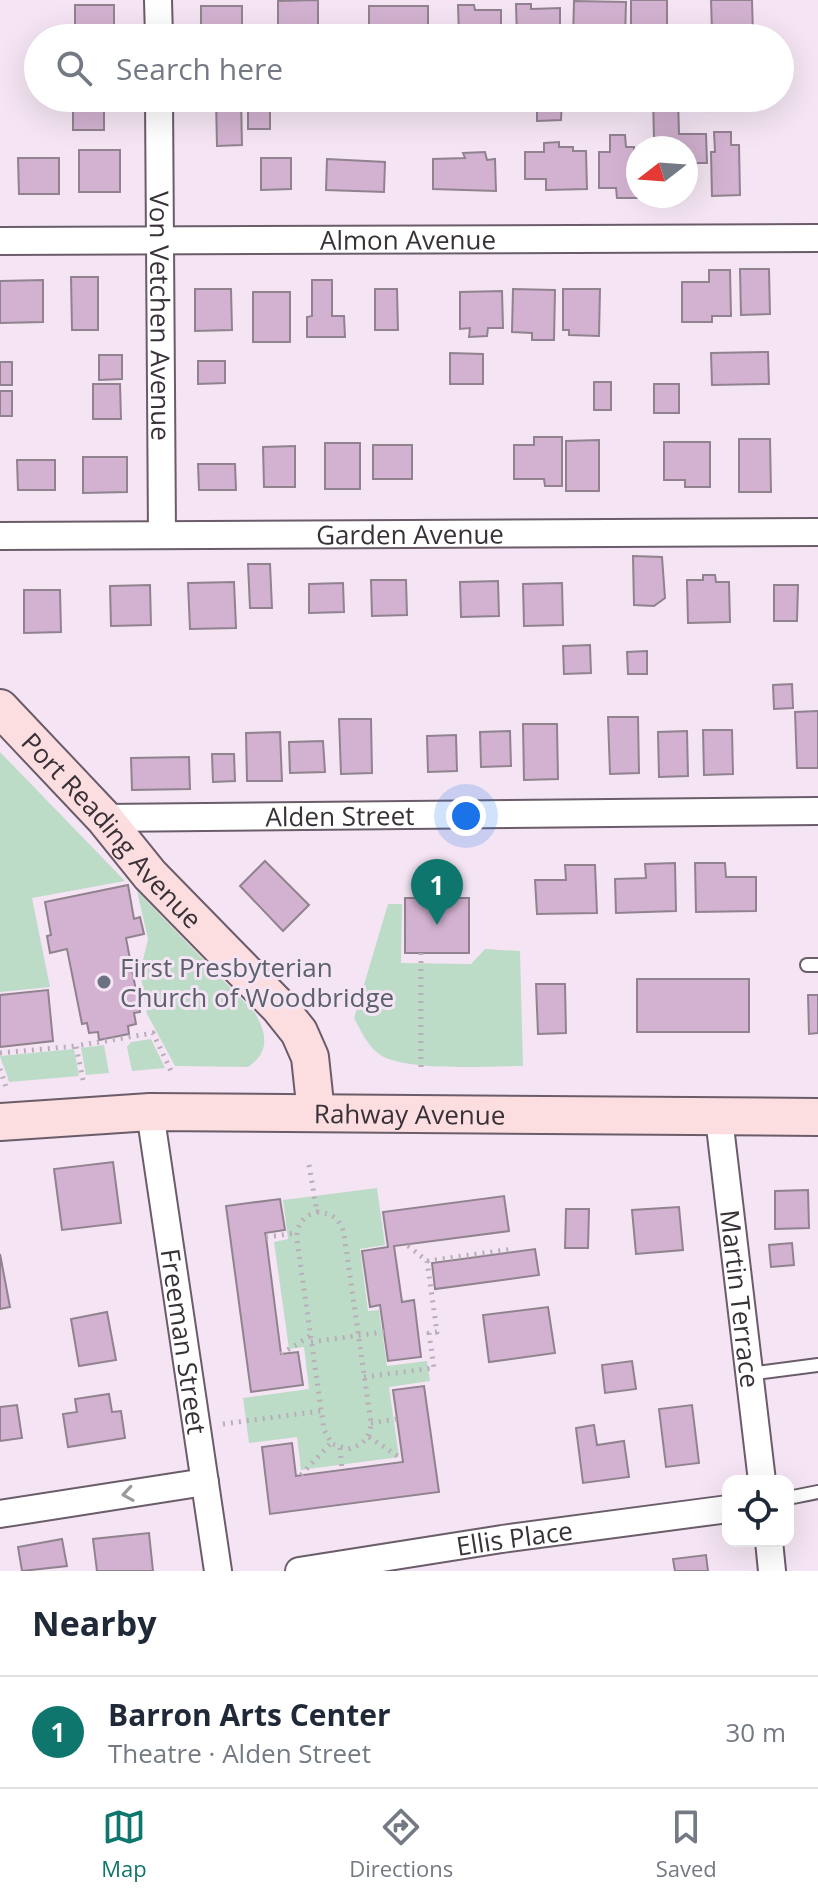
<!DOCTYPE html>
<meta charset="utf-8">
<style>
body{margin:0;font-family:"Open Sans",sans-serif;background:#f6f6f7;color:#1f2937}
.controls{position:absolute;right:24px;bottom:24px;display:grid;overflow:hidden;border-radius:16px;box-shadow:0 8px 32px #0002}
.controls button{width:72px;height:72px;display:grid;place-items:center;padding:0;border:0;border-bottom:2px solid #e0e1e3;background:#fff;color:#1f2937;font:40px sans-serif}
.compass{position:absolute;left:626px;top:136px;width:72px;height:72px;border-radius:50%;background:#fff;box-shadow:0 8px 32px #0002;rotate:253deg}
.you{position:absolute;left:466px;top:816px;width:28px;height:28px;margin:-20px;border:6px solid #fff;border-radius:50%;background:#1a73e8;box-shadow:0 0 0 12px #1a73e833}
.badge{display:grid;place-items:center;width:52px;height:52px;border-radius:50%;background:#0f766e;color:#fff;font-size:26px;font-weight:700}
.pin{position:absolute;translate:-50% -66px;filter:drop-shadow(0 2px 4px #0008)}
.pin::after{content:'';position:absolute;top:42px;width:28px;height:24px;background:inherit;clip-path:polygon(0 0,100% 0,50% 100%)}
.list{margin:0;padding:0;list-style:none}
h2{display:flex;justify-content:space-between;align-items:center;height:104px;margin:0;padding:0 32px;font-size:34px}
h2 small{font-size:26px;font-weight:400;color:#747a83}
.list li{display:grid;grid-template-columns:52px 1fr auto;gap:24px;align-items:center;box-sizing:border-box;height:112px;padding:0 32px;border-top:2px solid #e0e1e3}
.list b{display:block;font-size:30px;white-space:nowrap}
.list p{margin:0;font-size:26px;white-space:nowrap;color:#747a83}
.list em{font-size:26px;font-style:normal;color:#747a83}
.icon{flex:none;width:44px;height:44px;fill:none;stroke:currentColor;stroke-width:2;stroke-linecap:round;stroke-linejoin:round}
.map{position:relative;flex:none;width:818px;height:1571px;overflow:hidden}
.search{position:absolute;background:#fff;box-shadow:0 8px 32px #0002;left:24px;right:24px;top:24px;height:88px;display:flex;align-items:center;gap:20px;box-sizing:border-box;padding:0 28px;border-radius:44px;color:#747a83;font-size:30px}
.sheet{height:216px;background:#fff}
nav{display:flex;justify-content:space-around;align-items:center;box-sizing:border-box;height:112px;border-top:2px solid #e0e1e3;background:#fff;font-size:22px;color:#747a83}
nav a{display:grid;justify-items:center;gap:4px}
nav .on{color:#0f766e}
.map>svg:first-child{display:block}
.green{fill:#bddcc7}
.building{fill:#d2b2d0;stroke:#90828f;stroke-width:2}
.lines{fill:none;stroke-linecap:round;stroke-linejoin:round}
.lane-casing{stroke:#6a5c69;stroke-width:16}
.street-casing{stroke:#6a5c69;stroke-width:30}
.secondary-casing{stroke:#6a5c69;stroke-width:40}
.path{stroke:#baadba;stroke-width:5;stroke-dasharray:2 6;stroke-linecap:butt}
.lane{stroke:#fff;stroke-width:12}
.street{stroke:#fff;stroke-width:26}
.secondary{stroke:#fcdde0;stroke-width:36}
.oneway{stroke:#9c989c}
.worship-dot{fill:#6b7280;stroke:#f5e5f4;stroke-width:3}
.labels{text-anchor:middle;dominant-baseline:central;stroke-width:6;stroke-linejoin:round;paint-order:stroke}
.street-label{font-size:26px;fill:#383238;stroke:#f5e5f4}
.worship-label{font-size:26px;fill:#5b616d;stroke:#f5e5f4;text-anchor:start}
</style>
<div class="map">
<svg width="818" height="1571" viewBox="0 0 818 1571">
<rect width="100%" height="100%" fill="#f5e5f4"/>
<g class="green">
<polygon points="0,752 125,881 32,898 50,987 0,992"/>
<path d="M 137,891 L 255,1013 C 267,1034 270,1052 248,1067 L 175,1066 L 147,1014 L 140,972 L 148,939 Z"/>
<path d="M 388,904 L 402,904 L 401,963 L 471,964 L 485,949 L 520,951 L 523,1066 C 492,1066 402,1072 379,1054 C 367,1045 361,1031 354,1018 Z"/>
<polygon points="151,1039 165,1068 132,1071 127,1047 131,1042"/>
<polygon points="104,1045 109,1073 86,1075 81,1048"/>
<path d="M 74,1049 L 79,1076 L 9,1082 C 7,1073 2,1064 0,1056 Z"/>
<polygon points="377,1188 385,1245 360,1249 368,1311 379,1310 387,1366 427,1361 430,1381 389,1387 399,1457 301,1470 297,1437 249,1443 243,1398 309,1389 304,1347 289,1349 274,1242 288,1239 283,1200"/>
</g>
<g class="building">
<polygon points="318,0 318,35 278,36 278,1"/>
<polygon points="631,0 667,0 667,30 631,29"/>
<polygon points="711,0 752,0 753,36 734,37 734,31 712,32"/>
<polygon points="574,1 626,2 625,38 573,38"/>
<polygon points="516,4 531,4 531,9 560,8 560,38 517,38"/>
<polygon points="75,5 114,5 114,33 75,34"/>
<polygon points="458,5 474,5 475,10 501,10 501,38 459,38"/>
<rect x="201" y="6" width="41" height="32"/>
<polygon points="369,6 428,6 428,38 385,38 385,33 369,33"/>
<polygon points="104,98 104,130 73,130 73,99"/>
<polygon points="216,98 241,98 242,145 217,146"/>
<polygon points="537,98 562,98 561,120 537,121"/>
<polygon points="653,98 678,98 679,134 706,134 707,163 686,163 686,148 658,148 658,138 654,138"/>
<rect x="248" y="100" width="22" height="29"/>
<polygon points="714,132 731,132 731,145 739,145 740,195 712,196 711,152 715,152"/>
<polygon points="610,135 625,135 626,147 634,147 634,154 638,154 638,196 640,198 617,198 616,188 599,188 599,152 610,152"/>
<polygon points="559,142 559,147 573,147 573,151 586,151 587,189 546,190 546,179 525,179 525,152 544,152 544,143"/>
<rect x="79" y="150" width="41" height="42"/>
<polygon points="485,152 487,160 495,159 496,191 433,189 433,159 465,158 463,153"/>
<polygon points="18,158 59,158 59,194 19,194"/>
<polygon points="261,158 291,158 291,189 261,190"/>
<polygon points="327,159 385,162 384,192 326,190"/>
<polygon points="740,269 769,269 770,314 741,315"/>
<polygon points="709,270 730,270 731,316 712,316 712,322 682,322 682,282 709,282"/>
<polygon points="71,277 98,277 98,330 72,330"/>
<polygon points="43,280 43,322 0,323 0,281"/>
<polygon points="312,280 332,280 332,316 344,316 345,337 307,337 307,317 312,316"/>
<polygon points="195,289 231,289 232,330 195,331"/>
<polygon points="375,289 397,289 398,330 375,330"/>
<polygon points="513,289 555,290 554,340 532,340 532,333 512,332"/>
<polygon points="563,289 600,289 599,336 569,335 569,330 563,330"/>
<polygon points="502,291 503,328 488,328 487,336 469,337 470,328 460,329 460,292"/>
<rect x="253" y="292" width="37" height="50"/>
<polygon points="768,352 769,384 712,385 711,353"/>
<polygon points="450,353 483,354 483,384 450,384"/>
<polygon points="99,355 122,355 122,379 99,380"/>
<polygon points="198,361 225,361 225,383 198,384"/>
<rect x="0" y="362" width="12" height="23"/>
<rect x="594" y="382" width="17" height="28"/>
<polygon points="93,384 120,384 121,419 93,419"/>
<rect x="654" y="384" width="25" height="29"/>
<rect x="0" y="391" width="12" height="25"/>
<polygon points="534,437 562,437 562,486 545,486 544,479 514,479 514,445 534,445"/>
<polygon points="739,439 770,439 771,492 739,492"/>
<polygon points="599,440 599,491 566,491 566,441"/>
<polygon points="664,442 710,442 710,487 685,487 685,480 664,480"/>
<rect x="325" y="443" width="35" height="46"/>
<rect x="373" y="445" width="39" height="34"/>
<polygon points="295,446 295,487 264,487 263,447"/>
<polygon points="83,457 127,457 127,492 83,493"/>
<polygon points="17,460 55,460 55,490 18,490"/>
<polygon points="198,464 235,464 236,490 199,490"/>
<polygon points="633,556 662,557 665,598 654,606 634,605"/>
<polygon points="248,564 270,564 272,608 250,608"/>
<polygon points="703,575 715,575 716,582 729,582 730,622 688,623 687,580 703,580"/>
<polygon points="371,580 406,580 407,615 372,616"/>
<polygon points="498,581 499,616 461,617 460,582"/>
<polygon points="234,582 236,628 190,629 188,583"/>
<polygon points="343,583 344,612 309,613 309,584"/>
<polygon points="562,583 563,625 524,626 523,584"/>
<polygon points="150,585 151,625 111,626 110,586"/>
<polygon points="774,585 798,585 797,621 774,621"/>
<polygon points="24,590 60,590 61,632 24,633"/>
<polygon points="590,645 591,673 564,674 563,646"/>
<polygon points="647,651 647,674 628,674 627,652"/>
<polygon points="792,684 793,708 774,709 773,685"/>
<polygon points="818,711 818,768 797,768 795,712"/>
<polygon points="608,717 638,717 639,773 610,774"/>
<polygon points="339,719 371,719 372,773 341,774"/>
<polygon points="523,724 557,724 558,779 524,780"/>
<polygon points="703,730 732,730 733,774 704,775"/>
<polygon points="510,731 511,766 481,767 480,732"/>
<polygon points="687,731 688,776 659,777 658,732"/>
<polygon points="280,732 282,781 247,781 246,733"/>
<polygon points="456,735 457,771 428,772 427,736"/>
<polygon points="323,741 325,772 290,773 289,742"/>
<polygon points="212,754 234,754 235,781 213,782"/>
<polygon points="189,757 190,789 132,790 131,758"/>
<polygon points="265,861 309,905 283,931 240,886"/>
<polygon points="675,863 676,911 616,913 615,879 646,878 645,864"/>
<polygon points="695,863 725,863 726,877 756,877 756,911 696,912"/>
<polygon points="565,865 595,865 597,913 537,914 535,880 566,880"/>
<polygon points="128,885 134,919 140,917 144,934 126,938 140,1012 134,1013 136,1024 128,1026 129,1034 99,1040 98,1032 89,1033 87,1023 82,1024 67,949 50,953 47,936 51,935 45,902"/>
<rect x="405" y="898" width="64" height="55"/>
<rect x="637" y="979" width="112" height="53"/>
<polygon points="536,984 565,984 566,1033 538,1034"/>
<polygon points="48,990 53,1041 0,1047 0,995"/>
<polygon points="808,995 818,995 818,1033 809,1034"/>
<polygon points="113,1162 121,1223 62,1230 54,1169"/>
<polygon points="808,1190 809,1228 775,1229 775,1191"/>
<polygon points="504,1196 509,1231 394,1246 402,1302 414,1300 421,1357 388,1361 380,1305 370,1307 362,1251 388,1247 383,1212"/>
<polygon points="280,1199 285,1230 265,1233 266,1237 281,1354 298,1352 303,1385 251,1392 226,1206"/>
<polygon points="679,1207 683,1250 636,1254 632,1210"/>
<polygon points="566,1209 589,1209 588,1248 565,1248"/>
<polygon points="792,1243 794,1265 771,1267 769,1245"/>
<polygon points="535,1249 539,1275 435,1289 432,1263"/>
<polygon points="0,1254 10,1307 0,1309"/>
<polygon points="548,1307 555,1353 489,1362 483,1315"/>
<polygon points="107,1312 116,1360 79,1366 71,1319"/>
<polygon points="632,1361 636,1389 605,1393 602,1365"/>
<polygon points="424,1386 439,1492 270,1514 262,1447 292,1443 296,1476 403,1462 393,1390"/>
<polygon points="109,1394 112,1412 121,1411 125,1438 68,1447 63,1414 77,1412 75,1399"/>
<polygon points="17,1405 22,1438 0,1441 0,1407"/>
<polygon points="692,1405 699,1463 666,1467 659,1409"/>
<polygon points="594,1425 597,1445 624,1441 629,1477 583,1483 576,1428"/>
<polygon points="149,1533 153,1571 97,1571 93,1539"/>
<polygon points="62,1539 67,1566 22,1571 18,1547"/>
<polygon points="706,1555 708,1571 675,1571 673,1559"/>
</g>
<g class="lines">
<defs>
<g id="lane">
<polyline points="807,965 818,965"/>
<polyline points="749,1374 818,1365"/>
<polyline points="788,1498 818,1492"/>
</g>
<g id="street">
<polyline points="158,0 159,38"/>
<path id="s1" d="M 159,98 L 162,535"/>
<path id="s2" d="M 0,241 L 818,238"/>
<path id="s3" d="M 0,536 L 818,532"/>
<path id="s4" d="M 104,818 L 818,811"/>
<path id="s5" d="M 150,1112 L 218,1571"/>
<path id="s6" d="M 719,1118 L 762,1481"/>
<polyline points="0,1514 205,1482"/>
<polyline points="769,1541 772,1571"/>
<path id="s7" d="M 299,1571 L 502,1539 L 728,1509"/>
</g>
<g id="secondary">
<path id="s8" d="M 0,708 L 104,818 L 150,875 L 279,1007 L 299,1032 L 310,1057 L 316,1113"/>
<path id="s9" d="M 0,1122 L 150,1112 L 818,1117"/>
</g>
</defs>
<use href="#lane" class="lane-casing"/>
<use href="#street" class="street-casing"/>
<use href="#secondary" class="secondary-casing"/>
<g class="path">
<polyline points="421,953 421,1068"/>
<polyline points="0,1053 76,1046"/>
<polyline points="0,1069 6,1087"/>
<polyline points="83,1080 76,1046 153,1033 171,1071"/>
<polyline points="309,1165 317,1212"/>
<path d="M 317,1212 C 332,1213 340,1219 344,1234 L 371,1423 C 370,1438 363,1445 348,1449 L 332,1444 L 324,1430 L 297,1240 C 296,1225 303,1216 317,1212 Z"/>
<polyline points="266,1237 296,1233"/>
<polyline points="427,1261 513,1249"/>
<polyline points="311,1342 384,1332"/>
<polyline points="281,1354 310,1336"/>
<polyline points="364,1377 434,1368 429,1333 437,1332 427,1261 407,1245"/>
<polyline points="371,1423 397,1419"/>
<polyline points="223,1424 321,1411"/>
<polyline points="369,1437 402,1459"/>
<polyline points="340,1448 342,1470"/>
<polyline points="301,1475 331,1443"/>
</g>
<use href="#lane" class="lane"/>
<use href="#street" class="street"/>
<use href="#secondary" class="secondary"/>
</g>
<defs><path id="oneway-chevron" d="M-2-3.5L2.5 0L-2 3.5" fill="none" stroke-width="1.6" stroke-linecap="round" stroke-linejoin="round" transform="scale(2)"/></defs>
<use class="oneway" href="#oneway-chevron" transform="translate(128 1494) rotate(171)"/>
<circle class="worship-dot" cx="104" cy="982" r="8"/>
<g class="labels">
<g class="street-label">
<text stroke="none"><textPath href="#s2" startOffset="408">Almon Avenue</textPath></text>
<text stroke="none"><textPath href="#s1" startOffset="218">Von Vetchen Avenue</textPath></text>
<text stroke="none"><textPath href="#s3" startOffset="410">Garden Avenue</textPath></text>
<text stroke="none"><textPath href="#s4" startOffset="236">Alden Street</textPath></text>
<text stroke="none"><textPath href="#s8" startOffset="166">Port Reading Avenue</textPath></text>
<text stroke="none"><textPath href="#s9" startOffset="410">Rahway Avenue</textPath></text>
<text stroke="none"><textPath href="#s6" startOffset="182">Martin Terrace</textPath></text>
<text stroke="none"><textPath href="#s5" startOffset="232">Freeman Street</textPath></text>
<text stroke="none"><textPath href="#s7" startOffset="218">Ellis Place</textPath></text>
</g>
<g class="worship-label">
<text x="120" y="967">First Presbyterian<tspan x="120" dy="30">Church of Woodbridge</tspan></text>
</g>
</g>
</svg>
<div class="controls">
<button><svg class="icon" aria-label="locate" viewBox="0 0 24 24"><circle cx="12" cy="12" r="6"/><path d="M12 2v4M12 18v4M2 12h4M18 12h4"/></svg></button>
</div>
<svg class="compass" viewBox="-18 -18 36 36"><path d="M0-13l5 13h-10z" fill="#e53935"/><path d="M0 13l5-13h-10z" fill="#747a83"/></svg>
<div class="you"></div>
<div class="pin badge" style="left:437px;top:925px">1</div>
<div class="search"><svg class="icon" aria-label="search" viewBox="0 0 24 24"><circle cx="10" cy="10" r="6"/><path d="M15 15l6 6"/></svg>Search here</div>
</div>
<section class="sheet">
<h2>Nearby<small></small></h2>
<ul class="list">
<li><span class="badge">1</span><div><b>Barron Arts Center</b><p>Theatre · Alden Street</p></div><em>30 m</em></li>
</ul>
</section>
<nav>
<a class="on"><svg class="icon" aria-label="map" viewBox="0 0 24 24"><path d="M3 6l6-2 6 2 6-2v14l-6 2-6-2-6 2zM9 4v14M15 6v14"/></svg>Map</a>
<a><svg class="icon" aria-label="directions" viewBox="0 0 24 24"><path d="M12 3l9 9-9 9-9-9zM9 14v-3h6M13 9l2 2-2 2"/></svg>Directions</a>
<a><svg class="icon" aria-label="saved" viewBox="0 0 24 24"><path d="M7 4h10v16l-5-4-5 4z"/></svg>Saved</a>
</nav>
